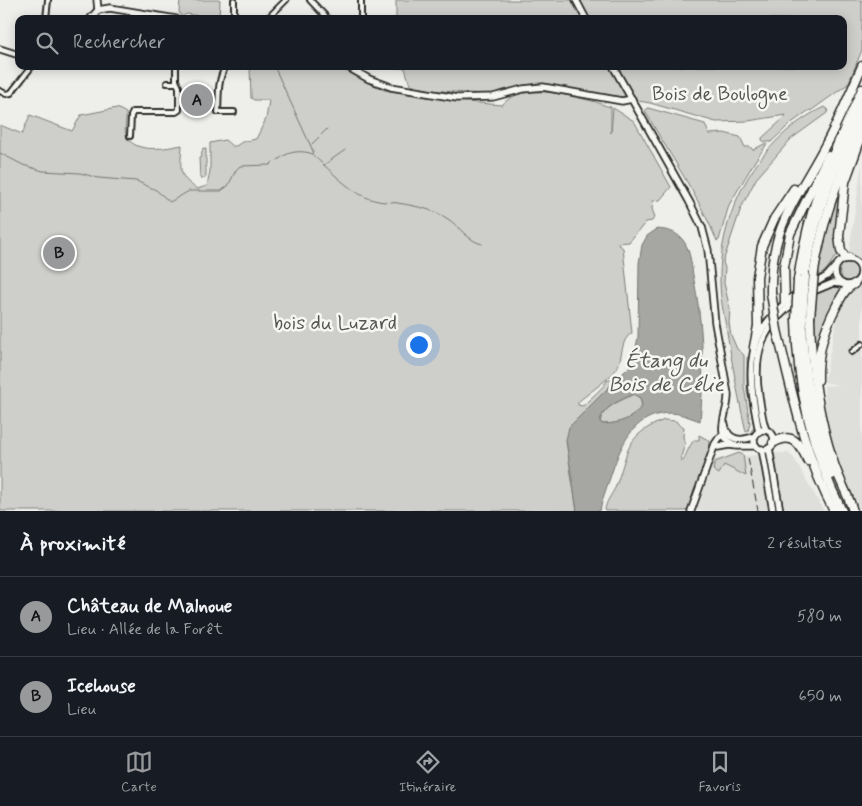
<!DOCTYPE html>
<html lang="fr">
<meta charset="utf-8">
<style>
body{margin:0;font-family:Mynerve,sans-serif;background:#242831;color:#f1f3f6}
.you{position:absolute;left:418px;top:344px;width:18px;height:18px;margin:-12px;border:4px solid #fff;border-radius:50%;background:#1a73e8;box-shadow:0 0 0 8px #1a73e833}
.badge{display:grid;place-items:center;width:32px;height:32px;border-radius:50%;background:#98999b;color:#111;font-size:16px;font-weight:700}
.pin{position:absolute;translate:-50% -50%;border:2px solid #fff;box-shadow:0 1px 5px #0006}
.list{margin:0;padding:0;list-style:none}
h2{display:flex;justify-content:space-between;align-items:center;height:65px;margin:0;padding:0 20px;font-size:21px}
h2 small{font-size:16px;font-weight:400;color:#9ea1a6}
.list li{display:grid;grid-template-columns:32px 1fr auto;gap:15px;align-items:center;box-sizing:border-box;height:80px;padding:0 20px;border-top:1px solid #363941}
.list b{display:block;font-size:19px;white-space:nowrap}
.list p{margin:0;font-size:16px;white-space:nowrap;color:#9ea1a6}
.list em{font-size:16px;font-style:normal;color:#9ea1a6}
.icon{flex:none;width:28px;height:28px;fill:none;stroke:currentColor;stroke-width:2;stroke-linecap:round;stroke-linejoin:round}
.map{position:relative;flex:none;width:862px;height:511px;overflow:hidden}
.search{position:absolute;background:#171b24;box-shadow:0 2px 12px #0003;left:15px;right:15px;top:15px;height:55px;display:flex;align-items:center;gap:12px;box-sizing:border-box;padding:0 18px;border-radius:10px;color:#9ea1a6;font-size:19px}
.sheet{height:225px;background:#171b24}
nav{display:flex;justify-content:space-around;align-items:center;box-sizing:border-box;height:70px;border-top:1px solid #363941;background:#171b24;font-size:14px;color:#9ea1a6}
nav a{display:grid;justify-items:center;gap:2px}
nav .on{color:#98999b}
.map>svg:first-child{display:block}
.built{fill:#dededb}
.green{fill:#cececa;stroke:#7c7c7a}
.water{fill:#a6a6a3;stroke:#757573;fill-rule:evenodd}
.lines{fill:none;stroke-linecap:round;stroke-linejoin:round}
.stream{stroke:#757573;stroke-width:1}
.street-casing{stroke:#2b2b2b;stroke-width:8}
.secondary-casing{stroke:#2b2b2b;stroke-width:9}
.highway-casing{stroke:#2b2b2b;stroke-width:11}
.street{stroke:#f6f6f2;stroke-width:4}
.secondary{stroke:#f6f6f2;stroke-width:5.5}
.highway{stroke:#f6f6f2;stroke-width:8}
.rail{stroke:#2b2b2b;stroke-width:1;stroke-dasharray:8 4;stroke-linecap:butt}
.highway-bridge-casing{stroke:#2b2b2b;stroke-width:11;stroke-linecap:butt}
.highway-bridge{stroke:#f6f6f2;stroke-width:8}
.labels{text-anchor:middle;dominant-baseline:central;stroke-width:5;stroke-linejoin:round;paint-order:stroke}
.park-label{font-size:20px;fill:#545453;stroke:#f6f6f2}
.water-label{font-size:21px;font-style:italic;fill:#565655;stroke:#f6f6f2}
</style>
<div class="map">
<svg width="862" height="511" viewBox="0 0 862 511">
<rect width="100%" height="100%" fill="#eeeeea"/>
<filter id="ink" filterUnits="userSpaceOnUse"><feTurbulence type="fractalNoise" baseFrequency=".02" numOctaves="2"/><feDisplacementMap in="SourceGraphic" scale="10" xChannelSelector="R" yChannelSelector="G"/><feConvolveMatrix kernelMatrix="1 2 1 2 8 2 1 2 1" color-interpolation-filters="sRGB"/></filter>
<g filter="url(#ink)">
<g class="built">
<polygon points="862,163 862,511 861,511 842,473 832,442 825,409 824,386 840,385 824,382 846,272"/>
<polygon points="779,453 788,453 794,458 824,511 696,511 715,459"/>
</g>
<g class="green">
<polygon points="180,0 220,0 219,19 187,14 181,17 179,11"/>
<polygon points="396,0 862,0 862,50 848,84 812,110 808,111 790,124 771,142 765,142 762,140 762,138 784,118 786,115 748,121 716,122 650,103 537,83 493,94 467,93 431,90 410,85 405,68 395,68 395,66 843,66 843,19 396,19"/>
<path d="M 250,66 L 338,66 L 384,90 L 456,101 L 502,105 C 521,82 566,95 592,101 C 598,102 604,106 611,107 L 611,133 L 613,108 L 634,121 L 671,187 L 660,200 L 653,201 L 652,209 L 655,217 L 652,221 L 646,222 L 629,242 L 617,243 L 623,248 L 632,333 C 620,339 623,358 617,368 C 613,376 586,395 578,402 L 578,405 L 583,406 C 589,399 605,387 607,380 L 613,380 L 613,383 L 583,413 L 566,441 L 577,511 L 0,511 L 0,125 L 22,134 L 30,115 L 72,131 L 81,115 L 117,108 L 126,113 C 127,121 123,130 127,137 C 136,154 167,148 182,145 C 181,168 176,175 197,189 L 207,186 L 210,171 L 210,143 L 225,140 L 232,146 L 236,146 L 242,142 L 256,139 L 266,119 L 269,100 L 254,100 L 251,98 Z"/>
<path d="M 824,107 L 828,109 L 827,113 L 791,139 L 756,179 L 741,208 L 723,262 L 725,268 L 724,283 L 730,309 L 729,323 L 731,335 L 737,349 L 744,355 L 744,387 L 750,423 L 748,431 L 746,432 C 739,401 733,369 728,338 C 725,319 720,301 720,281 C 719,210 759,138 824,107 Z"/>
<path d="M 648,108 L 705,124 L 709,134 L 724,133 L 740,137 L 745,147 L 750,147 L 753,150 L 764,144 L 767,144 L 755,161 L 729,205 L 719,240 L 717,241 C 698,195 669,154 645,111 Z"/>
<polygon points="203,148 206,149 206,177 203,178 200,178 199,158 201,157"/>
<path d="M 848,166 L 840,253 C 830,260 830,270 818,276 L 820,259 L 824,249 L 830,214 Z"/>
<polygon points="847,261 856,265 858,272 854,279 848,282 841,279 842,277 840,272 837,272 841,264"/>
<polygon points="833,285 841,286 843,288 815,357 814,322 816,293"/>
<polygon points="747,357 749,359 749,389 755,427 752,435 748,436 754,427 747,391"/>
<path d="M 634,394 L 640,398 L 642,406 C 634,419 618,424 603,424 L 600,422 C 603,406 621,401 634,394 Z"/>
<path d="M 664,420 L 676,421 L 679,425 L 684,427 L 683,437 L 685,444 L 680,460 L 683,461 C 687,453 688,448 694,440 L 699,440 L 699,435 L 710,441 L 708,456 L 688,511 L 605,511 C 605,502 612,495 616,486 C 629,451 624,436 664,420 Z"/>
<polygon points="739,453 743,455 746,476 724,465 719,474 713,470 715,462"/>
</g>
<path class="water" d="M 657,229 C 667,230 675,231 682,239 C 690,248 691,263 693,275 C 703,323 705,372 700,421 C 691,418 680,413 670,413 C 632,414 620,447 610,478 C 606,489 602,500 600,511 L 577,511 L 566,440 L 569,427 L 629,367 L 635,352 L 638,337 L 639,263 L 642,245 L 647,236 ZM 633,394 L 640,398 L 642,405 C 634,419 618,424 603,424 L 600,422 C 602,406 621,401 633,394 Z"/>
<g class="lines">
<g class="stream">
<polyline points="274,66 313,151 312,154"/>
<polyline points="312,144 327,129"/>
<polyline points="0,153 23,165 43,171 80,173 98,178 136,181 156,190 170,202 189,191 221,191 228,186 236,170 240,166 270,165 273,162"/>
<path d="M 278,160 C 287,152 298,150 310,153 C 333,171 355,201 386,202"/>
<polyline points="324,165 345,150"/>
<path d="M 391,202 C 410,205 432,208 448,219 C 460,227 468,241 482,244"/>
</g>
<defs>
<g id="street">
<polyline points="310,0 328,19"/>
<polyline points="46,19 48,0"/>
<polyline points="234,19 234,0"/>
<polyline points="267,19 286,0"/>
<polyline points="361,19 361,0"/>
<path d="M 226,66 C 217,80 219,96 218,112 L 234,112"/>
<polyline points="167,83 177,83"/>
<polyline points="0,91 6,94 11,93 32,66"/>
<polyline points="130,136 131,116 133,112 176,112 179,110 179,87 176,81 176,66"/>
<polyline points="852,352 862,344"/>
</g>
<g id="secondary">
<polyline points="97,0 98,10"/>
<polyline points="576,0 586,19"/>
<polyline points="98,10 110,8 176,19"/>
<polyline points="90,19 98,10"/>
<polyline points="0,49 19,55"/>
<polyline points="346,66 369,79 391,87 457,98 493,97 523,89 543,87 622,101 632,99"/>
<path d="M 613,66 L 689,201 L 702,227 L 708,250 L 715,323 L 728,394 C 729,414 712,433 734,445"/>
<circle cx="848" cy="272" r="13"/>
<polyline points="812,285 827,276 835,267"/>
<polyline points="809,293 833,283 843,284"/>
<path d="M 725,424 C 727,441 741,442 755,436"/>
<path d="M 766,430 C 762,420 761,408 759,396 C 752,352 763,325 799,299"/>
<circle cx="764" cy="440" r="10"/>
<path d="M 759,432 C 746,368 743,333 799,292"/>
<polyline points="718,447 729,445 737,446 756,446"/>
<polyline points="769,448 780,511"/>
<polyline points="762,449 773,511"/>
<polyline points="691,511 715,444 719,438 723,435"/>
</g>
<g id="highway">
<polyline points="849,258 845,257 841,251 839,236 845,182 862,135"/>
<path d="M 814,272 C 822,219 840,171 862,123"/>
<path d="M 805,277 C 814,214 836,162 862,105"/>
<path d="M 798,280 C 802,253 807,226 816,200 C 828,162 846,126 862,89"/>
<path d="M 771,293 C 770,225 797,199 827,142 C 840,118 851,92 862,66"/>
<polyline points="785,302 784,267 790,234 828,156"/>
<path d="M 810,318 C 811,367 818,415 833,461 C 838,478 849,496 853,511"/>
<path d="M 796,320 C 797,388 812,451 842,511"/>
<path d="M 802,320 C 803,374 813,425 832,475"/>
<path d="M 777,330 C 792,391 804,455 834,511"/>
<polyline points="754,347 758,326 757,277 762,246 774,219 794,189"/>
<path d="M 818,380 C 817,353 824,329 837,305 C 842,296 845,288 854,284"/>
<path d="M 773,443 C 793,431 800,444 808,461"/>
</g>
</defs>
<use href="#street" class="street-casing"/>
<use href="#secondary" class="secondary-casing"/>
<use href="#highway" class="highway-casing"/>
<use href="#street" class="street"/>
<use href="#secondary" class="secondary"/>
<use href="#highway" class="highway"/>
<polyline class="rail" points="748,458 758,511"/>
<defs>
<g id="highway-bridge">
<polyline points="771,293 777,330"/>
<polyline points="810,318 814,272"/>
<polyline points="796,320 798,280"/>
<polyline points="802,320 805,277"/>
</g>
</defs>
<use href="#highway-bridge" class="highway-bridge-casing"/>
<use href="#highway-bridge" class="highway-bridge"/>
</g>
</g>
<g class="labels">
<g class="park-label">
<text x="720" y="94">Bois de Boulogne</text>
<text x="335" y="323">bois du Luzard</text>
</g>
<g class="water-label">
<text x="666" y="361">Étang du<tspan x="666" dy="24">Bois de Célie</tspan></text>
</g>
</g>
</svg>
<div class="you"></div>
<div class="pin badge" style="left:197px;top:100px">A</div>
<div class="pin badge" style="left:59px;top:253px">B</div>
<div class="search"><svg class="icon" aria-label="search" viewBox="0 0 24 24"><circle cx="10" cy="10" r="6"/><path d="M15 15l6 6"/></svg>Rechercher</div>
</div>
<section class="sheet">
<h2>À proximité<small>2 résultats</small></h2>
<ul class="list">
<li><span class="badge">A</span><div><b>Château de Malnoue</b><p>Lieu · Allée de la Forêt</p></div><em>580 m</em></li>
<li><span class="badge">B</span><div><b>Icehouse</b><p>Lieu</p></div><em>650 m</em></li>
</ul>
</section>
<nav>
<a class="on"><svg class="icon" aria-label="map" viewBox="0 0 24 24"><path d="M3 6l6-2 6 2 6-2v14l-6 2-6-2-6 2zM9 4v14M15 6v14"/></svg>Carte</a>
<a><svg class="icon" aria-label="directions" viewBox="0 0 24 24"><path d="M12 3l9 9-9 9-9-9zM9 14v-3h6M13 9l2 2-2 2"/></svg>Itinéraire</a>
<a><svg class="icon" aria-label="saved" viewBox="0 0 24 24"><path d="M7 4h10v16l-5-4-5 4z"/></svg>Favoris</a>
</nav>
